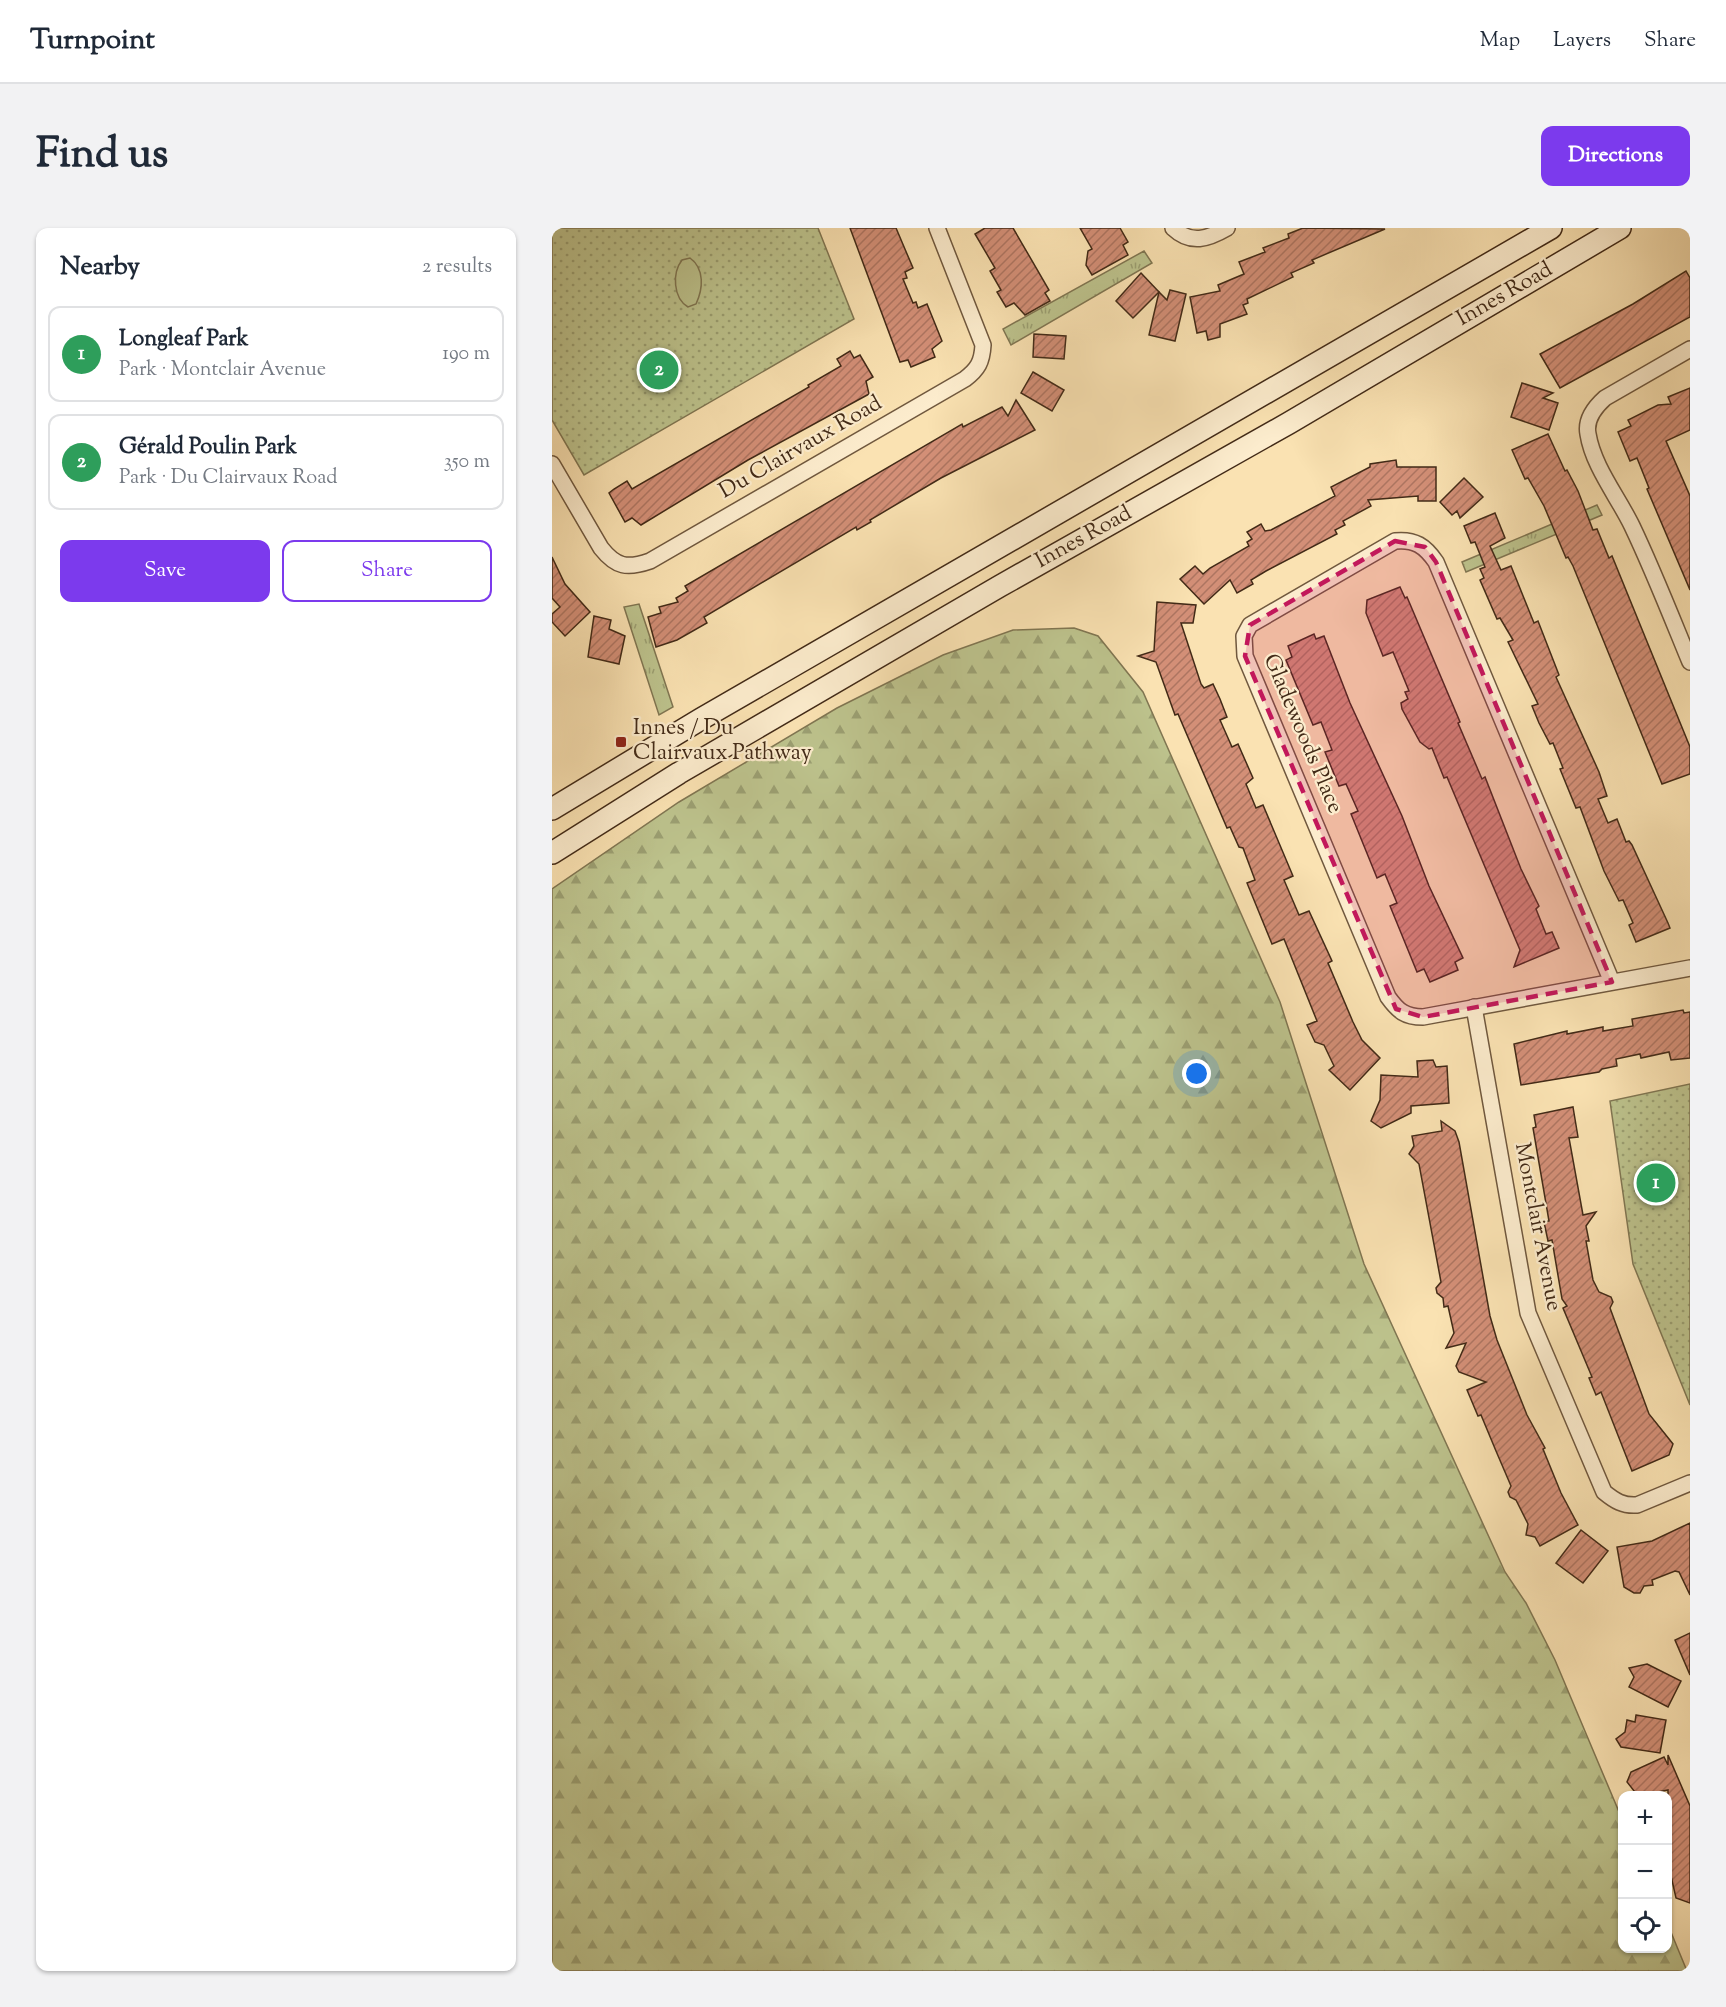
<!DOCTYPE html>
<meta charset="utf-8">
<style>
body{margin:0;font-family:"Sorts Mill Goudy",serif;background:#f2f2f3;color:#1f2937}
.controls{position:absolute;right:18px;bottom:18px;display:grid;overflow:hidden;border-radius:12px;box-shadow:0 2px 4px #0004}
.controls button{width:54px;height:54px;display:grid;place-items:center;padding:0;border:0;border-bottom:2px solid #e0e1e3;background:#fff;color:#1f2937;font:30px sans-serif}
.you{position:absolute;left:645px;top:846px;width:21px;height:21px;margin:-15px;border:4px solid #fff;border-radius:50%;background:#1a73e8;box-shadow:0 0 0 9px #1a73e833}
.badge{display:grid;place-items:center;width:39px;height:39px;border-radius:50%;background:#7c3aed;color:#fff;font-size:20px;font-weight:700}
.pin{position:absolute;translate:-50% -50%;border:3px solid #fff;box-shadow:0 2px 6px #0006}
.list{margin:0;padding:0;list-style:none}
h2{display:flex;justify-content:space-between;align-items:center;height:78px;margin:0;padding:0 24px;font-size:26px}
h2 small{font-size:20px;font-weight:400;color:#747a83}
.list li{display:grid;grid-template-columns:39px 1fr auto;gap:18px;align-items:center;box-sizing:border-box;height:96px;margin:0 12px 12px;padding:0 12px;border:2px solid #e0e1e3;border-radius:12px}
.list b{display:block;font-size:22px;white-space:nowrap}
.list p{margin:0;font-size:20px;white-space:nowrap;color:#747a83}
.list em{font-size:20px;font-style:normal;color:#747a83}
.actions{display:flex;gap:12px;padding:18px 24px}
.actions a{flex:1;padding:14px 0;border:2px solid #7c3aed;border-radius:12px;text-align:center;font-size:21px;color:#7c3aed}
.actions .main{background:#7c3aed;color:#fff}
.icon{flex:none;width:33px;height:33px;fill:none;stroke:currentColor;stroke-width:2;stroke-linecap:round;stroke-linejoin:round}
.map{position:relative;flex:none;width:1138px;height:1743px;overflow:hidden;border-radius:12px}
header{display:flex;align-items:center;gap:36px;box-sizing:border-box;height:84px;padding:0 30px;background:#fff;border-bottom:2px solid #e0e1e3}
header strong{font-size:28px}
nav{display:flex;gap:33px;margin-inline-start:auto;font-size:21px}
.intro{display:flex;align-items:center;justify-content:space-between;box-sizing:border-box;height:144px;padding:0 36px}
h1{margin:0;font-size:42px}
.button{padding:15px 27px;border-radius:12px;background:#7c3aed;color:#fff;font-size:21px;font-weight:700}
main{display:flex;gap:36px;padding:0 36px}
aside{flex:1;background:#fff;border-radius:12px;box-shadow:0 2px 4px #0004}
.map>svg:first-child{display:block}
.grass{fill:url(#grass-tufts);stroke:#807652;stroke-width:1.5}
.forest{fill:url(#forest-firs);stroke:#807652;stroke-width:1.5}
.park{fill:url(#park-dots);stroke:#807652;stroke-width:1.5}
.pitch{fill:#bdc38d;stroke:#807652;stroke-width:1.5}
.building{fill:url(#building-hatch);stroke:#422a17;stroke-width:1.5}
.lines{fill:none;stroke-linecap:round;stroke-linejoin:round}
.street-casing{stroke:#70583e;stroke-width:18}
.secondary-casing{stroke:#422a17;stroke-width:24}
.street{stroke:#fceccd;stroke-width:15}
.secondary{stroke:#fceccd;stroke-width:21}
.marked{fill:#c2185b;fill-opacity:0.2;stroke:#c2185b;stroke-width:4.5;stroke-dasharray:12 8;stroke-linejoin:round}
.poi-dot{fill:#8f2418;stroke:#fceccd;stroke-width:2}
.labels{text-anchor:middle;dominant-baseline:central;stroke-width:4.5;stroke-linejoin:round;paint-order:stroke}
.street-label{font-size:22px;fill:#422a17;stroke:#fceccd}
.poi-label{font-size:22px;fill:#422a17;stroke:#fceccd;text-anchor:start}
</style>
<header>
<strong>Turnpoint</strong>
<nav><a>Map</a><a>Layers</a><a>Share</a></nav>
</header>
<div class="intro"><h1>Find us</h1><a class="button">Directions</a></div>
<main>
<aside>
<h2>Nearby<small>2 results</small></h2>
<ul class="list">
<li><span class="badge" style="background:#2e9e5b">1</span><div><b>Longleaf Park</b><p>Park · Montclair Avenue</p></div><em>190 m</em></li>
<li><span class="badge" style="background:#2e9e5b">2</span><div><b>Gérald Poulin Park</b><p>Park · Du Clairvaux Road</p></div><em>350 m</em></li>
</ul>
<div class="actions"><a class="main">Save</a><a>Share</a></div>
</aside>
<div class="map">
<svg width="1138" height="1743" viewBox="0 0 1138 1743">
<defs>
<pattern id="grass-tufts" width="24" height="20" patternUnits="userSpaceOnUse" patternTransform="scale(1.5)"><rect width="24" height="20" fill="#bdc38d"/><path d="M3 7l-1-3M5 7V3M7 7l1-3M15 17l-1-3M17 17v-4M19 17l1-3" fill="none" stroke="#9b9f72"/></pattern>
<pattern id="forest-firs" width="22" height="20" patternUnits="userSpaceOnUse" patternTransform="scale(1.5)"><rect width="22" height="20" fill="#bdc38d"/><path d="M5 1l3.5 6h-7zM16 11l3.5 6h-7z" fill="#9b9f72"/></pattern>
<pattern id="park-dots" width="8" height="8" patternUnits="userSpaceOnUse" patternTransform="scale(1.5)"><rect width="8" height="8" fill="#bdc38d"/><path d="M2 2h.1M6 6h.1" fill="none" stroke="#9b9f72" stroke-width="1.8" stroke-linecap="round"/></pattern>
<pattern id="building-hatch" width="6" height="6" patternUnits="userSpaceOnUse" patternTransform="scale(1.5)"><rect width="6" height="6" fill="#d38f77"/><path d="M-1 1l2-2M0 6l6-6M5 7l2-2" fill="none" stroke="#ad7561"/></pattern>
</defs>
<rect width="100%" height="100%" fill="#fae2b2"/>
<filter id="stains"><feTurbulence type="fractalNoise" baseFrequency=".00333" numOctaves="4"/><feColorMatrix values="0 0 0 0 .2 0 0 0 0 .09 0 0 0 0 .02 0 0 0 .5 -.17"/></filter>
<radialGradient id="worn" r=".72"><stop offset=".6" stop-color="#630" stop-opacity="0"/><stop offset="1" stop-color="#630" stop-opacity=".3"/></radialGradient>
<g class="grass">
<polygon points="592,23 600,35 459,117 451,101"/>
<polygon points="1045,277 1050,287 914,344 910,334"/>
<polygon points="87,376 121,479 107,487 72,379"/>
</g>
<polygon class="forest" points="522,400 546,408 591,464 728,774 812,1036 953,1344 974,1375 1003,1432 1070,1591 1070,1720 1116,1720 1116,1697 1135,1743 0,1743 0,661 127,574 285,480 391,427 461,402"/>
<g class="park">
<polygon points="0,0 266,0 302,91 32,247 0,192"/>
<polygon points="1138,856 1138,1177 1081,1036 1058,873"/>
</g>
<path class="pitch" d="M 138,30 C 153,41 151,61 144,76 L 136,79 C 121,70 120,45 130,32 Z"/>
<g class="building">
<polygon points="298,0 344,0 361,40 353,44 355,50 351,51 361,75 364,74 366,80 375,76 390,113 380,121 383,129 359,139 356,132 348,134"/>
<polygon points="433,0 461,0 497,62 493,65 498,73 473,87 462,75 454,79 445,64 449,62 438,43 443,40 423,6"/>
<polygon points="528,0 568,0 576,14 571,17 576,27 540,47 534,37 536,23 540,21"/>
<polygon points="751,0 833,1 760,32 762,35 739,45 741,49 695,71 696,75 691,77 695,86 668,96 668,109 656,112 654,103 645,105 638,69 668,63 666,57 692,46 687,34 713,24 711,20 737,10 736,6"/>
<polygon points="1134,43 1138,50 1138,89 1008,160 988,126 1081,76"/>
<polygon points="589,45 607,64 581,90 564,73"/>
<polygon points="618,62 634,66 623,113 597,107 607,64 615,72"/>
<polygon points="482,106 514,108 512,131 481,129"/>
<polygon points="298,123 302,130 308,127 321,149 314,153 317,166 196,232 89,297 80,290 73,294 57,265 62,261 75,253 80,261 257,159 256,157 289,138 285,131"/>
<polygon points="481,144 512,162 500,183 469,165"/>
<polygon points="970,155 1001,165 991,170 1006,175 997,202 959,189"/>
<polygon points="1138,160 1138,202 1114,213 1138,268 1138,362 1095,261 1097,260 1085,230 1078,233 1066,204 1079,198 1076,192 1106,177 1119,176 1116,169"/>
<polygon points="464,172 483,202 389,250 318,292 319,294 305,302 304,299 152,389 155,395 125,412 104,419 96,389 109,385 107,379 126,374 124,370 136,363 133,358 410,196 411,199 450,179 456,188"/>
<polygon points="996,206 1013,243 1015,242 1026,263 1041,302 1045,301 1057,330 1060,328 1138,519 1138,546 1110,556 1021,338 1016,329 1014,330 992,278 976,250 973,251 960,222"/>
<polygon points="844,232 845,239 884,239 884,273 866,273 866,268 816,272 819,278 791,293 793,297 783,302 785,306 714,343 699,352 701,356 685,365 678,352 652,376 628,351 643,338 651,346 658,340 697,318 695,314 700,311 695,304 709,296 713,303 719,302 783,268 779,259 818,239 818,236"/>
<polygon points="912,250 931,269 908,290 905,283 900,287 888,274"/>
<polygon points="943,285 953,310 938,318 949,342 959,338 982,395 986,393 1007,447 1004,449 1047,544 1055,568 1046,571 1056,595 1065,591 1074,614 1077,613 1080,617 1116,695 1118,700 1084,714 1077,697 1081,695 1071,672 1067,673 1052,643 1028,579 1024,580 1008,541 1011,540 1001,515 998,516 987,495 980,478 986,476 956,414 961,412 948,390 945,391 928,352 932,350 928,341 933,339 923,314 919,315 912,298"/>
<polygon points="0,329 13,356 38,384 13,408 0,394 0,386 8,379 0,370"/>
<polygon points="848,359 853,370 855,369 908,494 906,495 930,551 933,549 969,641 987,678 984,681 994,706 1000,704 1007,720 962,739 968,722 895,549 892,550 880,520 877,521 868,514 850,481 849,475 856,471 853,464 857,463 841,424 831,428 814,385 815,372"/>
<polygon points="605,374 644,377 641,395 629,395 649,456 652,460 661,456 668,471 675,489 668,492 680,519 686,516 701,550 694,556 704,580 711,577 741,648 732,652 747,687 757,683 780,733 776,735 801,794 810,812 828,830 798,862 777,842 782,838 772,817 763,814 755,797 765,793 732,711 720,716 695,655 703,652 691,620 687,619 678,599 675,600 626,486 623,487 604,434 586,428 602,423"/>
<polygon points="42,388 59,392 57,401 73,408 67,436 36,429"/>
<polygon points="762,406 764,411 772,408 798,475 850,588 877,658 911,730 903,734 906,742 878,754 872,741 865,744 838,678 845,675 833,646 825,650 799,586 806,583 794,556 787,558 773,524 780,522 769,494 761,497 734,432 740,429 736,418"/>
<polygon points="1131,782 1132,785 1138,784 1138,830 1119,832 1117,824 1089,830 1088,826 1064,831 1065,838 1050,841 1047,844 969,857 962,816 1015,803 1015,806 1051,799 1051,803 1081,798 1080,791"/>
<polygon points="881,832 884,839 895,838 897,875 859,878 859,885 829,900 819,893 828,872 829,847 866,849 865,833"/>
<polygon points="1021,879 1026,909 1017,910 1031,987 1044,984 1034,998 1037,1013 1034,1013 1041,1052 1047,1064 1059,1069 1061,1074 1058,1080 1097,1186 1121,1216 1117,1227 1080,1243 1049,1164 1044,1167 1037,1150 1040,1149 1011,1080 1015,1078 1010,1071 1000,1012 996,1013 992,994 997,993 981,900 984,899 982,887"/>
<polygon points="889,893 903,903 907,914 938,1088 945,1112 975,1187 993,1220 991,1221 1009,1265 1026,1297 988,1318 983,1309 974,1307 976,1296 964,1272 958,1269 956,1264 959,1258 944,1223 929,1187 926,1188 915,1162 934,1154 907,1144 904,1138 914,1115 894,1120 902,1105 896,1078 892,1079 891,1070 885,1065 884,1060 889,1054 867,936 857,926 862,918 860,908 890,903"/>
<polygon points="1138,1295 1138,1367 1127,1344 1123,1343 1100,1352 1101,1357 1092,1358 1088,1365 1082,1365 1072,1359 1065,1319 1100,1313"/>
<polygon points="1029,1302 1056,1323 1031,1355 1004,1335"/>
<polygon points="1138,1405 1138,1447 1123,1412"/>
<polygon points="1095,1436 1129,1453 1116,1479 1077,1459 1082,1449 1077,1440"/>
<polygon points="1084,1487 1114,1492 1108,1525 1069,1519 1064,1511 1073,1504 1075,1492 1083,1494"/>
<polygon points="1116,1527 1138,1578 1138,1675 1124,1670 1116,1635 1116,1562 1086,1568 1075,1554 1079,1544 1112,1529 1116,1537"/>
</g>
<g class="lines">
<defs>
<g id="street">
<path d="M 621,0 C 639,17 656,11 675,0"/>
<path d="M 1138,121 L 1053,170 C 1043,179 1033,191 1036,206 C 1041,238 1066,269 1080,298 C 1101,342 1119,388 1138,434"/>
<path d="M 0,236 L 49,320 C 64,339 75,341 98,333 L 413,151 C 426,141 430,134 431,117 L 385,0"/>
<path d="M 1060,754 L 884,334 C 873,318 863,311 843,313 L 698,397 L 692,408 L 693,428 L 836,769 C 846,783 853,789 871,789 L 1138,740"/>
<path d="M 922,779 L 976,1085 L 1052,1264 C 1063,1273 1071,1278 1085,1277 L 1138,1255"/>
</g>
<g id="secondary">
<polyline points="0,581 149,491 999,0"/>
<polyline points="0,625 127,545 448,358 737,195 1068,0"/>
</g>
</defs>
<use href="#street" class="street-casing"/>
<use href="#secondary" class="secondary-casing"/>
<use href="#street" class="street"/>
<use href="#secondary" class="secondary"/>
</g>
<path class="marked" d="M 843,313 L 873,319 L 884,334 L 1060,754 L 871,789 L 844,781 L 693,428 L 698,397 Z"/>
<rect class="poi-dot" x="63" y="508" width="12" height="12" rx="3"/>
<g class="labels">
<g class="street-label">
<text transform="translate(953 67) rotate(-30)">Innes Road</text>
<text transform="translate(249 220) rotate(-30)">Du Clairvaux Road</text>
<text transform="translate(532 310) rotate(-29)">Innes Road</text>
<text transform="translate(750 506) rotate(67)">Gladewoods Place</text>
<text transform="translate(985 999) rotate(79)">Montclair Avenue</text>
</g>
<g class="poi-label">
<text x="81" y="501">Innes / Du<tspan x="81" dy="25">Clairvaux Pathway</tspan></text>
</g>
</g>
<rect width="100%" height="100%" filter="url(#stains)"/>
<rect width="100%" height="100%" fill="url(#worn)"/>
</svg>
<div class="controls">
<button>+</button>
<button>−</button>
<button><svg class="icon" aria-label="locate" viewBox="0 0 24 24"><circle cx="12" cy="12" r="6"/><path d="M12 2v4M12 18v4M2 12h4M18 12h4"/></svg></button>
</div>
<div class="you"></div>
<div class="pin badge" style="left:1104px;top:955px;background:#2e9e5b">1</div>
<div class="pin badge" style="left:107px;top:142px;background:#2e9e5b">2</div>
</div>
</main>
